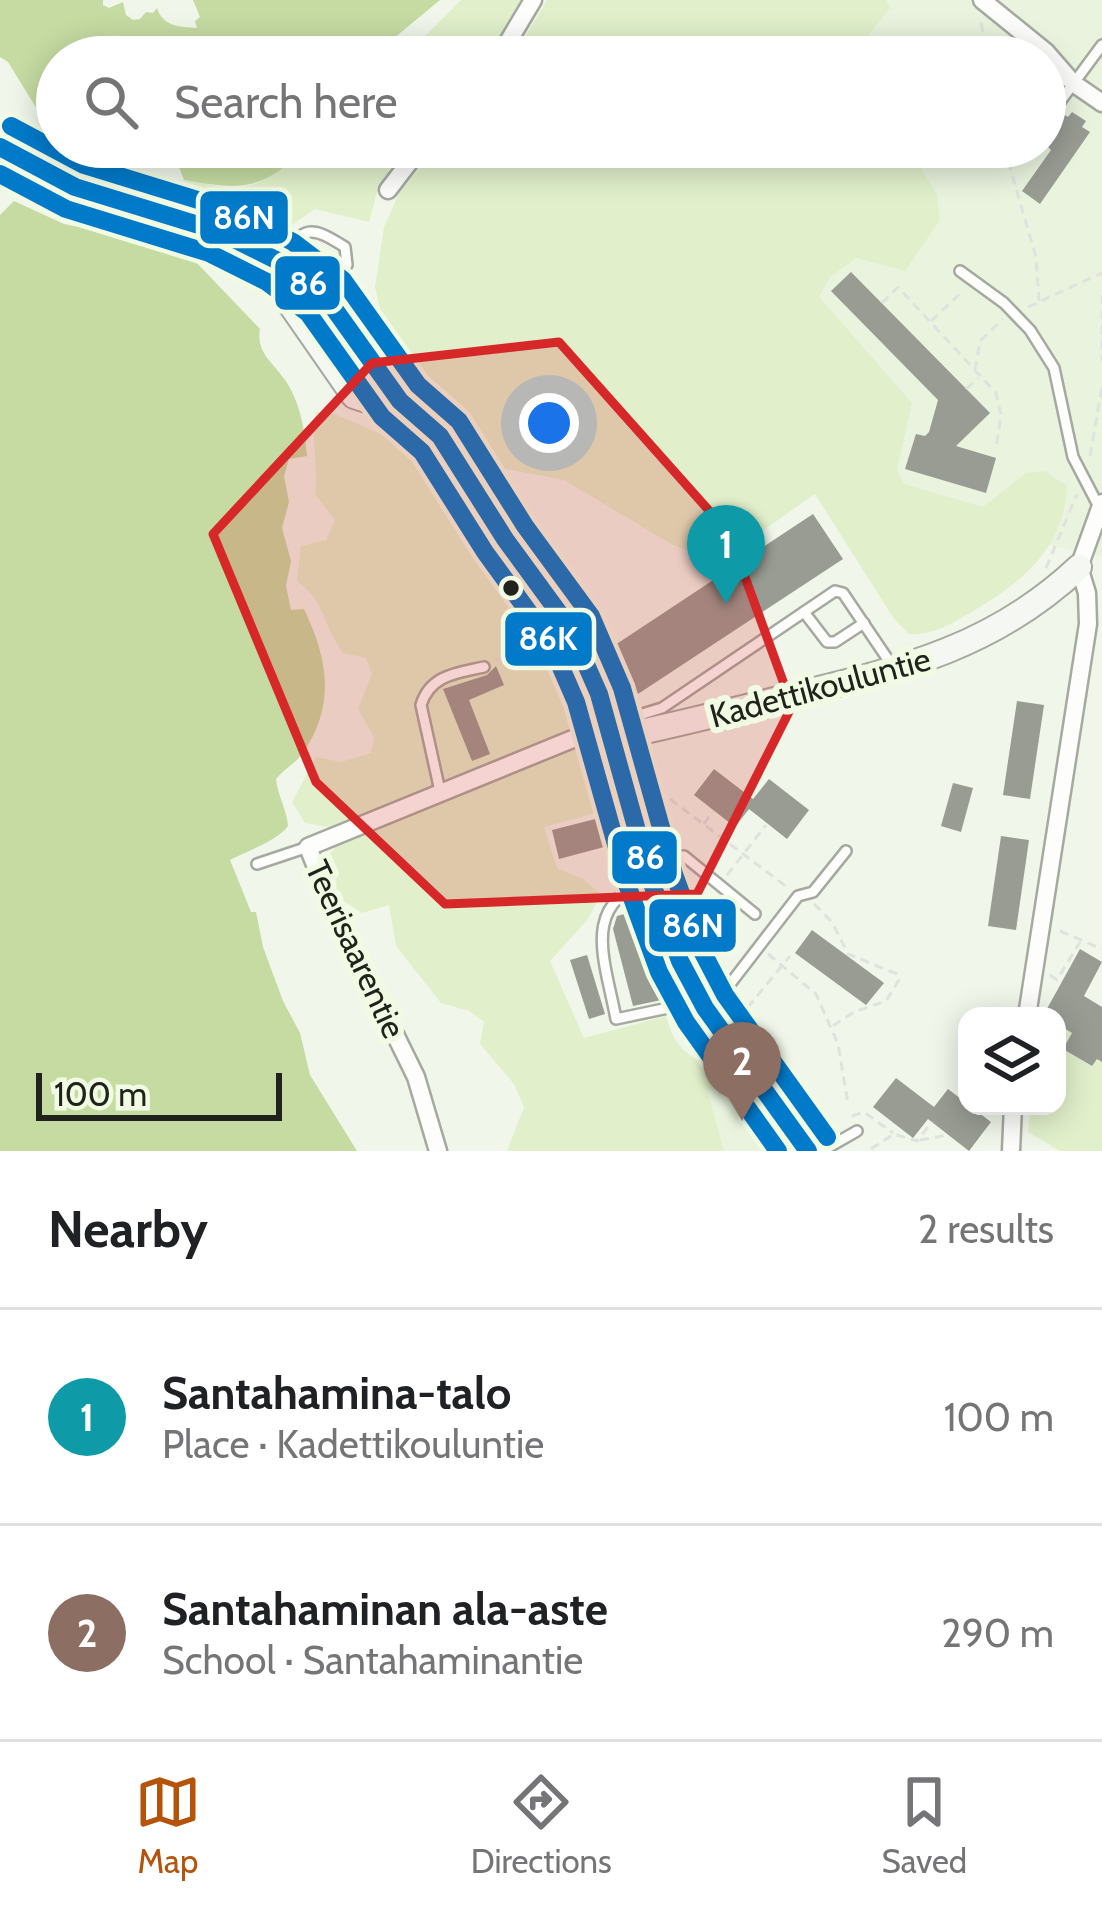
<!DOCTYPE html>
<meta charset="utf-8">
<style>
body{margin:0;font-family:Cabin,sans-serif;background:#f6f6f6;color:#202124}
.controls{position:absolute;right:36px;bottom:36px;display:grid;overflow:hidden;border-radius:24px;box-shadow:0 6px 30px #0003}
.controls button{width:108px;height:108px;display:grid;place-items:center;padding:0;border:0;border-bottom:3px solid #e0e0e0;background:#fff;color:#202124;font:60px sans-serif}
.scale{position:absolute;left:36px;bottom:30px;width:246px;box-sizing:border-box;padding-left:12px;border:6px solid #20231b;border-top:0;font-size:33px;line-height:42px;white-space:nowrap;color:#20231b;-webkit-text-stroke:9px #f1fbe4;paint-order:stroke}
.you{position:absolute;left:549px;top:423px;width:42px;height:42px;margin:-30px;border:9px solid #fff;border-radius:50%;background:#1a73e8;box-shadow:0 0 0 18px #1a73e833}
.badge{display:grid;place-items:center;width:78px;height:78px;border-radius:50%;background:#b45309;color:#fff;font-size:39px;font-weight:700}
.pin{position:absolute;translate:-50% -99px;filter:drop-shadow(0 3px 6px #0008)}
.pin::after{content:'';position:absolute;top:63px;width:42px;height:36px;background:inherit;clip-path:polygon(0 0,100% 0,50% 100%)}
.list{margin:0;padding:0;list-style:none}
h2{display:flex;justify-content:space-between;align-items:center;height:156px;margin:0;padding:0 48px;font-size:51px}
h2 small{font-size:39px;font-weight:400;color:#757577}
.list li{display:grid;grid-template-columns:78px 1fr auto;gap:36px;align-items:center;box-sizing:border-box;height:216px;padding:0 48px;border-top:3px solid #e0e0e0}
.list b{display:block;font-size:45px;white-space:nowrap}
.list p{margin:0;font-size:39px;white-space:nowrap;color:#757577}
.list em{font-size:39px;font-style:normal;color:#757577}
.icon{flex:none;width:66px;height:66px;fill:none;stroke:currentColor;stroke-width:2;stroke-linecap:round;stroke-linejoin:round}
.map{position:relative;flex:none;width:1102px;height:1151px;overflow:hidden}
.search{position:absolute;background:#fff;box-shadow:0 6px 30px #0003;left:36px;right:36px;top:36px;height:132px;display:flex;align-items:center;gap:30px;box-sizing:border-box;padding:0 42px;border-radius:66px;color:#757577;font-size:45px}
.sheet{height:588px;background:#fff}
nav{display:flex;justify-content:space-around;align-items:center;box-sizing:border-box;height:168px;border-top:3px solid #e0e0e0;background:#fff;font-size:33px;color:#757577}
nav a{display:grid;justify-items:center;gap:6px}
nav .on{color:#b45309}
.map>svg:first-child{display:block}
.built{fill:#e9f3dd}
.green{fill:#e1f0cb}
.water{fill:#c5dba2}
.building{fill:#989c93}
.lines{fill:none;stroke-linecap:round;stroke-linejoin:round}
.lane-casing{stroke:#a5a9a0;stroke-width:14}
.street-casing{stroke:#a5a9a0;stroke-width:21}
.secondary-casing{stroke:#a5a9a0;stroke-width:28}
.path{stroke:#e0e2de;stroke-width:3;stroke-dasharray:9 6;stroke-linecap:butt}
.lane{stroke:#fdfefc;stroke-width:9}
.street{stroke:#fdfefc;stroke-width:16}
.secondary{stroke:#f5f8f2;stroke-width:24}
.bus-1-casing{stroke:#f1fbe4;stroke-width:27}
.bus-2-casing{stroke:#f1fbe4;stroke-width:27}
.bus-3-casing{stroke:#f1fbe4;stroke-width:27}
.bus-1{stroke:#007ac9;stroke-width:18}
.bus-2{stroke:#007ac9;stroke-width:18}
.bus-3{stroke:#007ac9;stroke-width:18}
.marked{fill:#d62828;fill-opacity:0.2;stroke:#d62828;stroke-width:9;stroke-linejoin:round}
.bus-dot{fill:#20231b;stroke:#f1fbe4;stroke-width:4.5}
.labels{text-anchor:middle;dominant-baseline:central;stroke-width:12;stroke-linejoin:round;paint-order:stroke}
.street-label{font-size:33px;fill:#20231b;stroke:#f1fbe4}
.line-badge{stroke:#f1fbe4;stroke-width:4.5}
.badge-label{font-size:33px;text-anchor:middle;font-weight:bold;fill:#fff}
</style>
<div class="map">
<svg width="1102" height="1151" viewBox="0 0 1102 1151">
<rect width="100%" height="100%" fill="#f0f6e9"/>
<g class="built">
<polygon points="830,0 1102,0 1102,557 896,510 805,307 818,147 1045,147 1045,57 825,57"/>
<polygon points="739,1077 788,1151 724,1151 708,1091"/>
</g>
<g class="green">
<polygon points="461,0 522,0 488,57 393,57 425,36"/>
<polygon points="547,0 886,0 890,8 851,57 513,57"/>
<path d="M 309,147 L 403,147 L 378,188 L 369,222 L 315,209 L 279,234 L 174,203 L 168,188 L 173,180 C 194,179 212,187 232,188 C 259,190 290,164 309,147 Z"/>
<path d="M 437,147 L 907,147 L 937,194 L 940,220 L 905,271 L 856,258 L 830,277 L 819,297 L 912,403 L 897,469 L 904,484 L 983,507 L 1026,473 L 1045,471 L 1067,486 C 1064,550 1020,584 970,613 C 952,624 930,636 909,634 L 894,619 L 815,494 L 718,562 L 671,544 L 564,480 L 489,466 L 448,420 L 385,329 L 375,287 L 384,227 L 399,193 Z"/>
<path d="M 316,412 L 330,412 L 422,452 L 441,477 L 518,611 L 538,629 L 563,666 L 582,713 L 577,725 L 550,739 L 430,786 L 396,805 L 328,827 L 305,823 L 292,802 L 316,757 L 341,762 L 371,753 L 374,737 L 358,709 L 372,674 L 366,658 L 343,653 C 321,623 327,604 297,581 L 301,546 L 326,540 L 335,520 L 315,494 C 319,465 310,440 316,412 Z"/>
<path d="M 590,742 L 611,809 L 544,827 L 557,868 L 583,879 L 601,894 L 588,919 L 550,961 L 584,1038 L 666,1016 C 678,1061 699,1054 727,1083 L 708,1092 L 724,1151 L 507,1151 L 524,1107 L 514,1084 L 480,1044 L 484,1022 L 469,1011 L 441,1003 L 396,946 L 389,905 L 362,913 L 336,896 L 329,856 L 339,842 Z"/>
<polygon points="1057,1024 1072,1033 1063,1049 1091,1066 1097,1059 1102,1062 1102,1151 1060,1151 1028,1132 1031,1106 1057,1106"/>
</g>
<g class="water">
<path d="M 0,0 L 103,0 L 103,5 L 109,8 L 123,2 L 126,15 L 133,20 L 140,19 L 146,12 L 153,13 L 157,8 C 163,26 178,27 197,28 L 195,21 L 200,17 L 193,0 L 440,0 L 382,48 L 362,57 L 57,57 L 57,129 L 40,114 L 8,62 L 0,57 Z"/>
<path d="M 171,147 L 309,147 C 260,190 246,191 184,180 Z"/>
<path d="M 14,201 L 64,224 L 149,241 L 193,259 L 260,329 C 256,353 273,362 285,380 C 300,401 305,431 307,456 L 289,459 L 284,476 L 289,502 L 282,528 L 291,561 L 286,586 L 291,610 L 304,609 C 328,659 336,704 303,753 C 296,763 284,769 276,779 C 278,797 287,810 288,826 C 278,840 246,852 230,860 L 251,912 L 256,912 L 263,947 L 283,1001 L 300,1033 L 310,1075 L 357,1151 L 0,1151 L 0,215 Z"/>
</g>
<g class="building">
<polygon points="1072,112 1086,121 1082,127 1090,132 1040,204 1022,191 1051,150 1048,147 1058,133 1053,131 1065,115 1068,117"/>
<polygon points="851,272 990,413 956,446 996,458 986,493 905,469 916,434 925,436 929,432 938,400 831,291"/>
<polygon points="813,514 843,559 638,694 609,649"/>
<polygon points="496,666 504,685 469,700 490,754 472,761 443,689 487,675"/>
<polygon points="1017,701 1044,705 1030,799 1003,795"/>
<polygon points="714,769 753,799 769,779 809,810 787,839 749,809 735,827 694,795"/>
<polygon points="953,783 973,788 961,832 941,826"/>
<polygon points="615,814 623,842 559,859 552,830"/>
<polygon points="1001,836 1029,840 1016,930 988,926"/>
<polygon points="642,909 666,999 633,1006 613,929 617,916"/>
<polygon points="812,930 884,983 866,1005 795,953"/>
<polygon points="1080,949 1102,962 1084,996 1102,1007 1102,1062 1097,1059 1092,1066 1063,1049 1072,1033 1057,1024 1057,1016 1043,1016"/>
<polygon points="587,955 605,1014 589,1019 570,960"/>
<polygon points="896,1078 934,1107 948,1089 991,1122 969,1151 928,1119 913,1138 873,1107"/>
</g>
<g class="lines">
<defs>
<g id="lane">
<polyline points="1048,118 1102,45"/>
<path d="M 280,261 C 304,225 310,225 345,247 L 347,265 L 325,296 L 304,315"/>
<polyline points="960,271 1004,303 1030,330 1054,368 1073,457 1099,507"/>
<polyline points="804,612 827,642 835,642 864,623"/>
<polyline points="613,723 662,708 835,591 843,593 891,664"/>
<path d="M 440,791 L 421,705 C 430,675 457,673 484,667"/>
<polyline points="651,863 684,856 755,914"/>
<polyline points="257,864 308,847"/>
<path d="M 651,881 C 578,902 606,963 616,1019 L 668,1008 L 695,991"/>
<polyline points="708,1006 727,988 798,896 813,892 846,851"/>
<polyline points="822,1151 857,1131"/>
</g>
<g id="street">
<polyline points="982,0 1046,52 1073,83 1102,103"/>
<polyline points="499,57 533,0"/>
<polyline points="388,190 421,147"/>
<polyline points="1079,567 1102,503"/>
<polyline points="1027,1016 1088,624 1087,593 1079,567"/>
<polyline points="438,1151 416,1077 330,902 308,847 607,725"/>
<polyline points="1011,1151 1013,1106"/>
</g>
<g id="secondary">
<polyline points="0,147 75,187 218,231 280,262 325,296 400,401 440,436 505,539 570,628 599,694 651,881 680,961 705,1008 808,1151"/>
<polyline points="252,249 354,396 413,415"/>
<path d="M 612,738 C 672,726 731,711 790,696 C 901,669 993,648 1079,567"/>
</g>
</defs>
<use href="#lane" class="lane-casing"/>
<use href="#street" class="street-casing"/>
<use href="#secondary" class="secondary-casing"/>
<g class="path">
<polyline points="981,23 988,57"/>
<polyline points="1004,147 1036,257 1039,301"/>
<polyline points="1102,295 1102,362"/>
<polyline points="882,303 898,287 996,393 1001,415 996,448"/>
<polyline points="1028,307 1102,273"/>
<polyline points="931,321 963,291"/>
<polyline points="975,370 980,341 1003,319"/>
<polyline points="966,389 978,378"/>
<polyline points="1090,456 1102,387"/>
<polyline points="1046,568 1077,494"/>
<polyline points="496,660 554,637"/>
<polyline points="646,781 787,887"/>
<polyline points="704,824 713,811"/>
<polyline points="727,875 766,825"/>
<polyline points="814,904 832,922 848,954 897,974 899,980 886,1001 854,1012 831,1027"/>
<polyline points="1060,931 1102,949"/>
<polyline points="768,954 816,994 838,1044 848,1104"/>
<polyline points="1050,975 1057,980 1080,942"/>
<polyline points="738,1019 790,956"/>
<polyline points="852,1116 864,1112 893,1133"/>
<polyline points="920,1140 948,1135"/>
<polyline points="871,1149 894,1134 917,1141 932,1122"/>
</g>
<use href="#lane" class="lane"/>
<use href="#street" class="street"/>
<use href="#secondary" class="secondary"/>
<defs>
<polyline id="bus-1" points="0,147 75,187 218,231 280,262 325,296 400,401 440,436 505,539 570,628 599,694 651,881 680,961 705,1008 808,1151"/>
<polyline id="bus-2" points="0,174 66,209 209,253 267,282 308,313 382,417 422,452 485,552 549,640 576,702 628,887 659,972 686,1022 778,1151"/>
<polyline id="bus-3" points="11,126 84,165 227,209 293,242 343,280 418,385 459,421 525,526 591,616 622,688 674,874 702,951 725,995 827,1137"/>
</defs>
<use href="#bus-1" class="bus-1-casing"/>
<use href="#bus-2" class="bus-2-casing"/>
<use href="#bus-3" class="bus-3-casing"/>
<use href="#bus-1" class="bus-1"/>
<use href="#bus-2" class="bus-2"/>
<use href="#bus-3" class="bus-3"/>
</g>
<path class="marked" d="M 559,342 L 729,533 L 792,706 L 697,894 L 445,904 L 316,782 L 213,534 L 372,363 Z"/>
<circle class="bus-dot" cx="511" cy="588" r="10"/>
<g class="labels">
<g class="street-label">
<text transform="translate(820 687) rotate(-15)">Kadettikouluntie</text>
<text transform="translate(356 949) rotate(65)">Teerisaarentie</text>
</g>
</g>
<g class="line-badge">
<rect x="198" y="189" width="92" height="57" rx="12" fill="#007ac9"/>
<rect x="273" y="254" width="69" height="58" rx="12" fill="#007ac9"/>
<rect x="503" y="610" width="91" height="58" rx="12" fill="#007ac9"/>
<rect x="610" y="829" width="69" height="57" rx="12" fill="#007ac9"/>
<rect x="647" y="897" width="91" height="57" rx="12" fill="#007ac9"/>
</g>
<g class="badge-label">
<text x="244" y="229">86N</text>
<text x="308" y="295">86</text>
<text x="548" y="650">86K</text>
<text x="645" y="869">86</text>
<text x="693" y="937">86N</text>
</g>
</svg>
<div class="controls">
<button><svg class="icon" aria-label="layers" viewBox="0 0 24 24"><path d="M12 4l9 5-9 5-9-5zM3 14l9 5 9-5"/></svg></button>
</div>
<div class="scale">100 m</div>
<div class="you"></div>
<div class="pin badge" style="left:726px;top:604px;background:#0f9aa8">1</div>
<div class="pin badge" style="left:742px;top:1121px;background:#8d6e63">2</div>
<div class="search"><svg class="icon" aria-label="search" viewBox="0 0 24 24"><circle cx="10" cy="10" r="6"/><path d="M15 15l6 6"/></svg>Search here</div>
</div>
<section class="sheet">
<h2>Nearby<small>2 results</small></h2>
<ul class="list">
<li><span class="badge" style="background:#0f9aa8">1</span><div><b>Santahamina-talo</b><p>Place · Kadettikouluntie</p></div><em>100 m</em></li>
<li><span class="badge" style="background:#8d6e63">2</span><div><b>Santahaminan ala-aste</b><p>School · Santahaminantie</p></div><em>290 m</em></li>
</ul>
</section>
<nav>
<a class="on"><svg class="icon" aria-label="map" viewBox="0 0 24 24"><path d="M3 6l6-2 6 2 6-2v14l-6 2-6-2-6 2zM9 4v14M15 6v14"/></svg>Map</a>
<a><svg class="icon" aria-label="directions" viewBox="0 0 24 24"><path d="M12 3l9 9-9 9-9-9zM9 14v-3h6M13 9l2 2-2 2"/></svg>Directions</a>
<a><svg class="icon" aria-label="saved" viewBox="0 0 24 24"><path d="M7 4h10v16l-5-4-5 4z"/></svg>Saved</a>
</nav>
